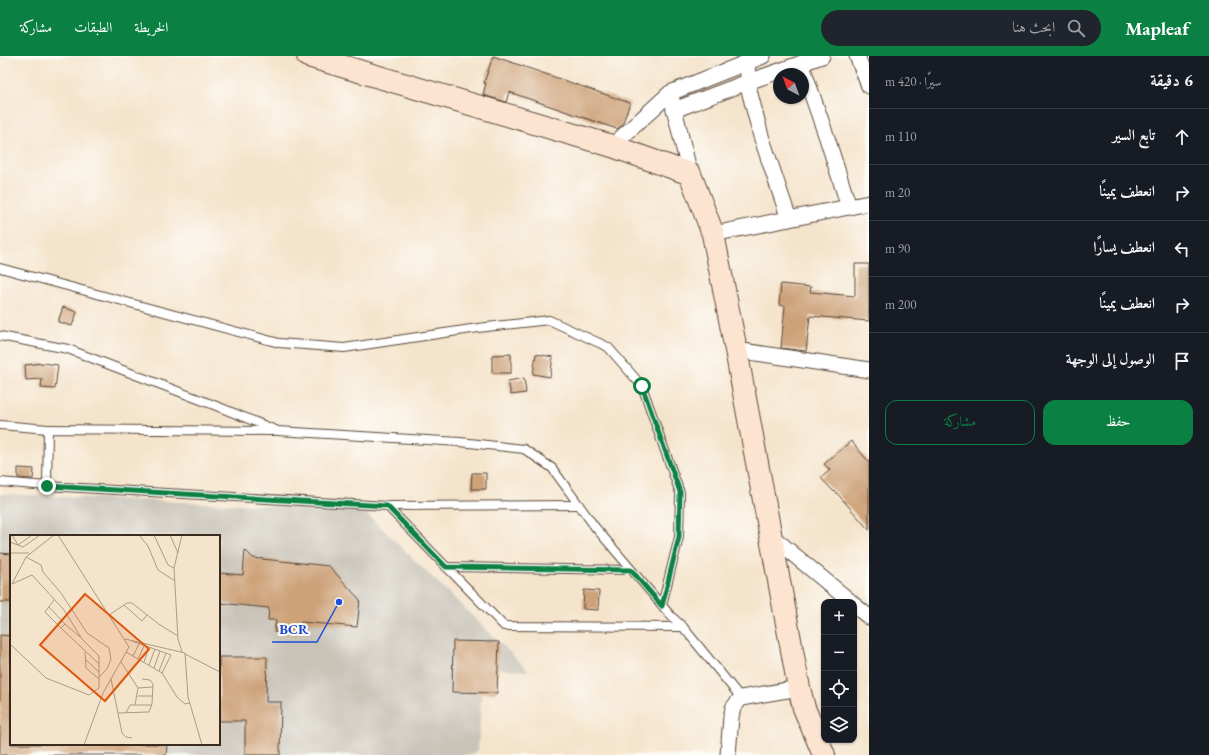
<!DOCTYPE html>
<html lang="ar">
<meta charset="utf-8">
<style>
body{margin:0;font-family:"EB Garamond",Amiri,serif;background:#20242c;color:#f1f3f6;direction:rtl}
.controls{position:absolute;right:12px;bottom:12px;display:grid;overflow:hidden;border-radius:8px;box-shadow:0 1px 3px #0004}
.controls button{width:36px;height:36px;display:grid;place-items:center;padding:0;border:0;border-bottom:1px solid #363941;background:#171b24;color:#f1f3f6;font:20px sans-serif}
.compass{position:absolute;left:773px;top:12px;width:36px;height:36px;border-radius:50%;background:#171b24;box-shadow:0 1px 3px #0004;rotate:319deg}
.stop{position:absolute;width:12px;height:12px;margin:-9px;border:3px solid #0b8043;border-radius:50%;background:#fff}
.stop.end{background:#0b8043;border-color:#fff;box-shadow:0 1px 4px #0008}
.list{margin:0;padding:0;list-style:none}
h2{display:flex;justify-content:space-between;align-items:center;height:52px;margin:0;padding:0 16px;font-size:17px}
h2 small{font-size:13px;font-weight:400;color:#9ea1a6}
.list li{display:grid;grid-template-columns:26px 1fr auto;gap:12px;align-items:center;box-sizing:border-box;height:56px;padding:0 16px;border-top:1px solid #363941}
.list b{display:block;font-size:15px;white-space:nowrap}
.list em{font-size:13px;font-style:normal;color:#9ea1a6}
.actions{display:flex;gap:8px;padding:12px 16px}
.actions a{flex:1;padding:9px 0;border:1px solid #0b8043;border-radius:12px;text-align:center;font-size:14px;color:#0b8043}
.actions .main{background:#0b8043;color:#fff}
.icon{flex:none;width:22px;height:22px;fill:none;stroke:currentColor;stroke-width:2;stroke-linecap:round;stroke-linejoin:round}
.map{position:relative;flex:none;width:869px;height:699px;overflow:hidden;direction:ltr}
header{display:flex;align-items:center;gap:24px;box-sizing:border-box;height:56px;padding:0 20px;background:#0b8043;color:#fff}
header strong{font-size:19px}
nav{display:flex;gap:22px;margin-inline-start:auto;font-size:14px}
.search{width:280px;height:36px;background:#20242c;display:flex;align-items:center;gap:10px;box-sizing:border-box;padding:0 14px;border-radius:22px;color:#9ea1a6;font-size:15px}
main{display:flex}
aside{flex:1;background:#171b24}
.map>svg:first-child{display:block}
.industrial{fill:#c9c3b8;fill-rule:evenodd}
.building{fill:#cda279}
.lines{fill:none;stroke-linecap:round;stroke-linejoin:round}
.lane-casing{stroke:#574638;stroke-width:10}
.street-casing{stroke:#574638;stroke-width:17}
.secondary-casing{stroke:#574638;stroke-width:24}
.lane{stroke:#fff;stroke-width:8}
.street{stroke:#fff;stroke-width:15}
.secondary{stroke:#fde4d0;stroke-width:22}
.route{stroke:#0b8043;stroke-width:5}
.inset-road{fill:none;stroke:#ab9a86;stroke-width:1}
.view{fill:#df570d;fill-opacity:0.15;stroke:#df570d;stroke-width:2}
.inset-edge{fill:none;stroke:#3b2a1e;stroke-width:2}
.leader{fill:none;stroke:#1d4ed8;stroke-width:1.5}
.callout-dot{fill:#1d4ed8;stroke:#fdfcf7;stroke-width:1.5}
.callout-label{font-size:14px;text-anchor:middle;font-weight:bold;fill:#1d4ed8;stroke:#fdfcf7;stroke-width:4;stroke-linejoin:round;paint-order:stroke}
</style>
<header>
<strong>Mapleaf</strong>
<div class="search"><svg class="icon" aria-label="search" viewBox="0 0 24 24"><circle cx="10" cy="10" r="6"/><path d="M15 15l6 6"/></svg>ابحث هنا</div>
<nav><a>الخريطة</a><a>الطبقات</a><a>مشاركة</a></nav>
</header>
<main>
<aside>
<h2>6 دقيقة<small>سيرًا · 420 m</small></h2>
<ul class="list">
<li><svg class="icon" aria-label="ahead" viewBox="0 0 24 24"><path d="M12 20V5M6 11l6-6 6 6"/></svg><div><b>تابع السير</b></div><em>110 m</em></li>
<li><svg class="icon" aria-label="right" viewBox="0 0 24 24"><path d="M7 20v-9h11M14 6l5 5-5 5"/></svg><div><b>انعطف يمينًا</b></div><em>20 m</em></li>
<li><svg class="icon" aria-label="left" viewBox="0 0 24 24"><path d="M17 20v-9H6M10 6l-5 5 5 5"/></svg><div><b>انعطف يسارًا</b></div><em>90 m</em></li>
<li><svg class="icon" aria-label="right" viewBox="0 0 24 24"><path d="M7 20v-9h11M14 6l5 5-5 5"/></svg><div><b>انعطف يمينًا</b></div><em>200 m</em></li>
<li><svg class="icon" aria-label="arrive" viewBox="0 0 24 24"><path d="M6 21V4h12l-3 4 3 4H6"/></svg><div><b>الوصول إلى الوجهة</b></div></li>
</ul>
<div class="actions"><a class="main">حفظ</a><a>مشاركة</a></div>
</aside>
<div class="map">
<svg width="869" height="699" viewBox="0 0 869 699">
<rect width="100%" height="100%" fill="#fdfcf7"/>
<filter id="ink" filterUnits="userSpaceOnUse"><feTurbulence type="fractalNoise" baseFrequency=".025" numOctaves="2"/><feDisplacementMap in="SourceGraphic" scale="8" xChannelSelector="R" yChannelSelector="G"/><feConvolveMatrix kernelMatrix="1 2 1 2 8 2 1 2 1" color-interpolation-filters="sRGB"/></filter>
<filter id="wash" filterUnits="userSpaceOnUse"><feTurbulence type="fractalNoise" baseFrequency=".012" numOctaves="4" result="noise"/><feDisplacementMap in="SourceGraphic" scale="16" xChannelSelector="R" yChannelSelector="G"/><feGaussianBlur stdDeviation="0.9" result="paint"/><feColorMatrix in="noise" values="0 0 0 0 0 0 0 0 0 0 0 0 0 0 0 0 0 1.4 0 .05"/><feComposite in="paint" operator="in"/></filter>
<g filter="url(#wash)">
<rect width="100%" height="100%" fill="#f5e4cc"/>
<path class="industrial" d="M 0,438 L 363,454 L 529,615 L 483,612 L 478,694 L 471,699 L 0,699 ZM 11,480 L 219,480 L 219,688 L 11,688 Z"/>
<g id="blocks">
<g class="building">
<polygon points="493,0 630,47 622,69 617,73 509,36 506,46 483,39 486,27 484,27"/>
<polygon points="855,208 869,208 869,265 810,260 806,295 781,292 785,250 779,249 781,228 811,231 810,236 855,240"/>
<polygon points="63,251 77,256 72,270 58,266"/>
<polygon points="511,298 511,317 492,317 492,299"/>
<polygon points="536,298 553,301 550,321 533,318"/>
<polygon points="43,307 58,309 55,333 41,332 42,323 26,324 25,309"/>
<polygon points="524,322 526,337 511,339 508,325"/>
<polygon points="851,385 869,406 869,474 835,435 834,436 821,422 830,414 824,408"/>
<polygon points="18,412 34,413 33,423 18,422"/>
<polygon points="472,417 486,417 486,433 471,433"/>
<polygon points="245,494 253,502 329,510 360,544 357,571 301,566 300,579 274,576 276,564 268,564 269,552 219,547 219,517 243,519"/>
<polygon points="0,497 11,498 11,546 0,546"/>
<polygon points="584,534 599,535 598,554 583,553"/>
<polygon points="0,579 11,580 11,688 167,688 166,699 0,699"/>
<polygon points="453,585 499,586 497,637 452,636"/>
<polygon points="219,601 267,601 266,646 281,646 280,699 245,699 245,665 219,665"/>
</g>
</g>
</g>
<g filter="url(#ink)">
<use href="#blocks" fill-opacity="0" stroke="#574638" stroke-width="1"/>
<g class="lines">
<defs>
<g id="lane">
<polyline points="0,212 279,287 344,292 478,272 549,264 608,291 642,330 680,437 679,481 662,549"/>
<polyline points="0,280 68,293 219,351 278,375 460,386 524,393 552,412 595,471 671,560 683,571 741,642"/>
<polyline points="0,369 48,373"/>
<polyline points="0,426 47,430 48,373 274,375"/>
<polyline points="47,430 387,450 579,449"/>
<polyline points="387,450 504,570 683,571"/>
<polyline points="446,511 631,514"/>
</g>
<g id="street">
<polyline points="857,0 869,30"/>
<polyline points="747,6 749,34 761,80 789,163"/>
<polyline points="801,7 827,82 849,151"/>
<polyline points="672,44 690,118"/>
<polyline points="674,54 748,26 822,0"/>
<polyline points="612,90 670,37 763,0"/>
<polyline points="713,178 869,147"/>
<polyline points="736,294 869,314"/>
<polyline points="770,479 851,546"/>
<polyline points="854,549 869,561"/>
<polyline points="728,699 731,661 733,652 741,642 799,632"/>
</g>
<polyline id="secondary" points="308,0 612,90 690,118 713,178 736,294 799,632 804,652 824,699"/>
</defs>
<use href="#lane" class="lane-casing"/>
<use href="#street" class="street-casing"/>
<use href="#secondary" class="secondary-casing"/>
<use href="#lane" class="lane"/>
<use href="#street" class="street"/>
<use href="#secondary" class="secondary"/>
</g>
</g>
<g class="lines" filter="url(#ink)">
<polyline class="route" points="47,430 387,450 446,511 631,514 662,550 679,481 680,436 642,330"/>
</g>
<g transform="translate(10 479)">
<rect width="210" height="210" fill="#f5e4cc"/>
<path class="inset-road" d="M 2,0 L 8,10 L 22,0M 48,0 L 119,112 L 93,158 L 74,210M 129,0 L 138,11 L 148,35 L 165,46M 144,0 L 158,30 L 164,33M 160,0 L 168,18M 172,0 L 164,33 L 168,104 L 172,117M 0,7 L 13,12 L 30,0M 0,18 L 19,18M 16,22 L 44,0M 44,65 L 35,77 L 51,93 L 55,89 L 70,102M 114,70 L 132,86 L 137,80M 39,72 L 55,89M 99,80 L 117,68 L 122,68 L 150,90 L 168,101M 51,93 L 89,129M 115,104 L 175,118 L 178,162 L 192,210M 122,106 L 161,120 L 152,138M 0,109 L 36,143 L 79,160 L 89,153M 75,117 L 76,133 L 89,144M 116,117 L 152,138 L 167,162 L 175,169 L 180,168M 175,119 L 210,137M 123,121 L 130,107M 128,124 L 134,111M 76,125 L 89,137M 111,127 L 128,153 L 125,170M 134,127 L 139,112M 139,130 L 145,114M 144,133 L 150,116M 149,136 L 156,118M 101,144 L 112,198 L 116,202 L 122,203M 89,153 L 89,121 L 72,104 L 54,75 L 22,40 L 2,49 L 16,22 L 31,30 L 33,37 L 51,58 L 77,98 L 99,113 L 101,124 L 97,134 L 89,142M 128,153 L 143,152M 128,161 L 143,161M 108,178 L 139,177 L 142,169 L 143,149 L 140,145 L 132,144M 116,178 L 120,170 L 142,170"/>
<path class="view" d="M 75,59 L 139,114 L 95,166 L 30,110 Z"/>
<rect width="210" height="210" class="inset-edge"/>
</g>
<path class="leader" d="M339 546L317 586H272"/>
<circle class="callout-dot" cx="339" cy="546" r="4"/>
<g class="callout-label">
<text x="294" y="578">BCR</text>
</g>
</svg>
<div class="controls">
<button>+</button>
<button>−</button>
<button><svg class="icon" aria-label="locate" viewBox="0 0 24 24"><circle cx="12" cy="12" r="6"/><path d="M12 2v4M12 18v4M2 12h4M18 12h4"/></svg></button>
<button><svg class="icon" aria-label="layers" viewBox="0 0 24 24"><path d="M12 4l9 5-9 5-9-5zM3 14l9 5 9-5"/></svg></button>
</div>
<svg class="compass" viewBox="-18 -18 36 36"><path d="M0-13l5 13h-10z" fill="#e53935"/><path d="M0 13l5-13h-10z" fill="#9ea1a6"/></svg>
<div class="stop" style="left:642px;top:330px"></div>
<div class="stop end" style="left:47px;top:430px"></div>
</div>
</main>
